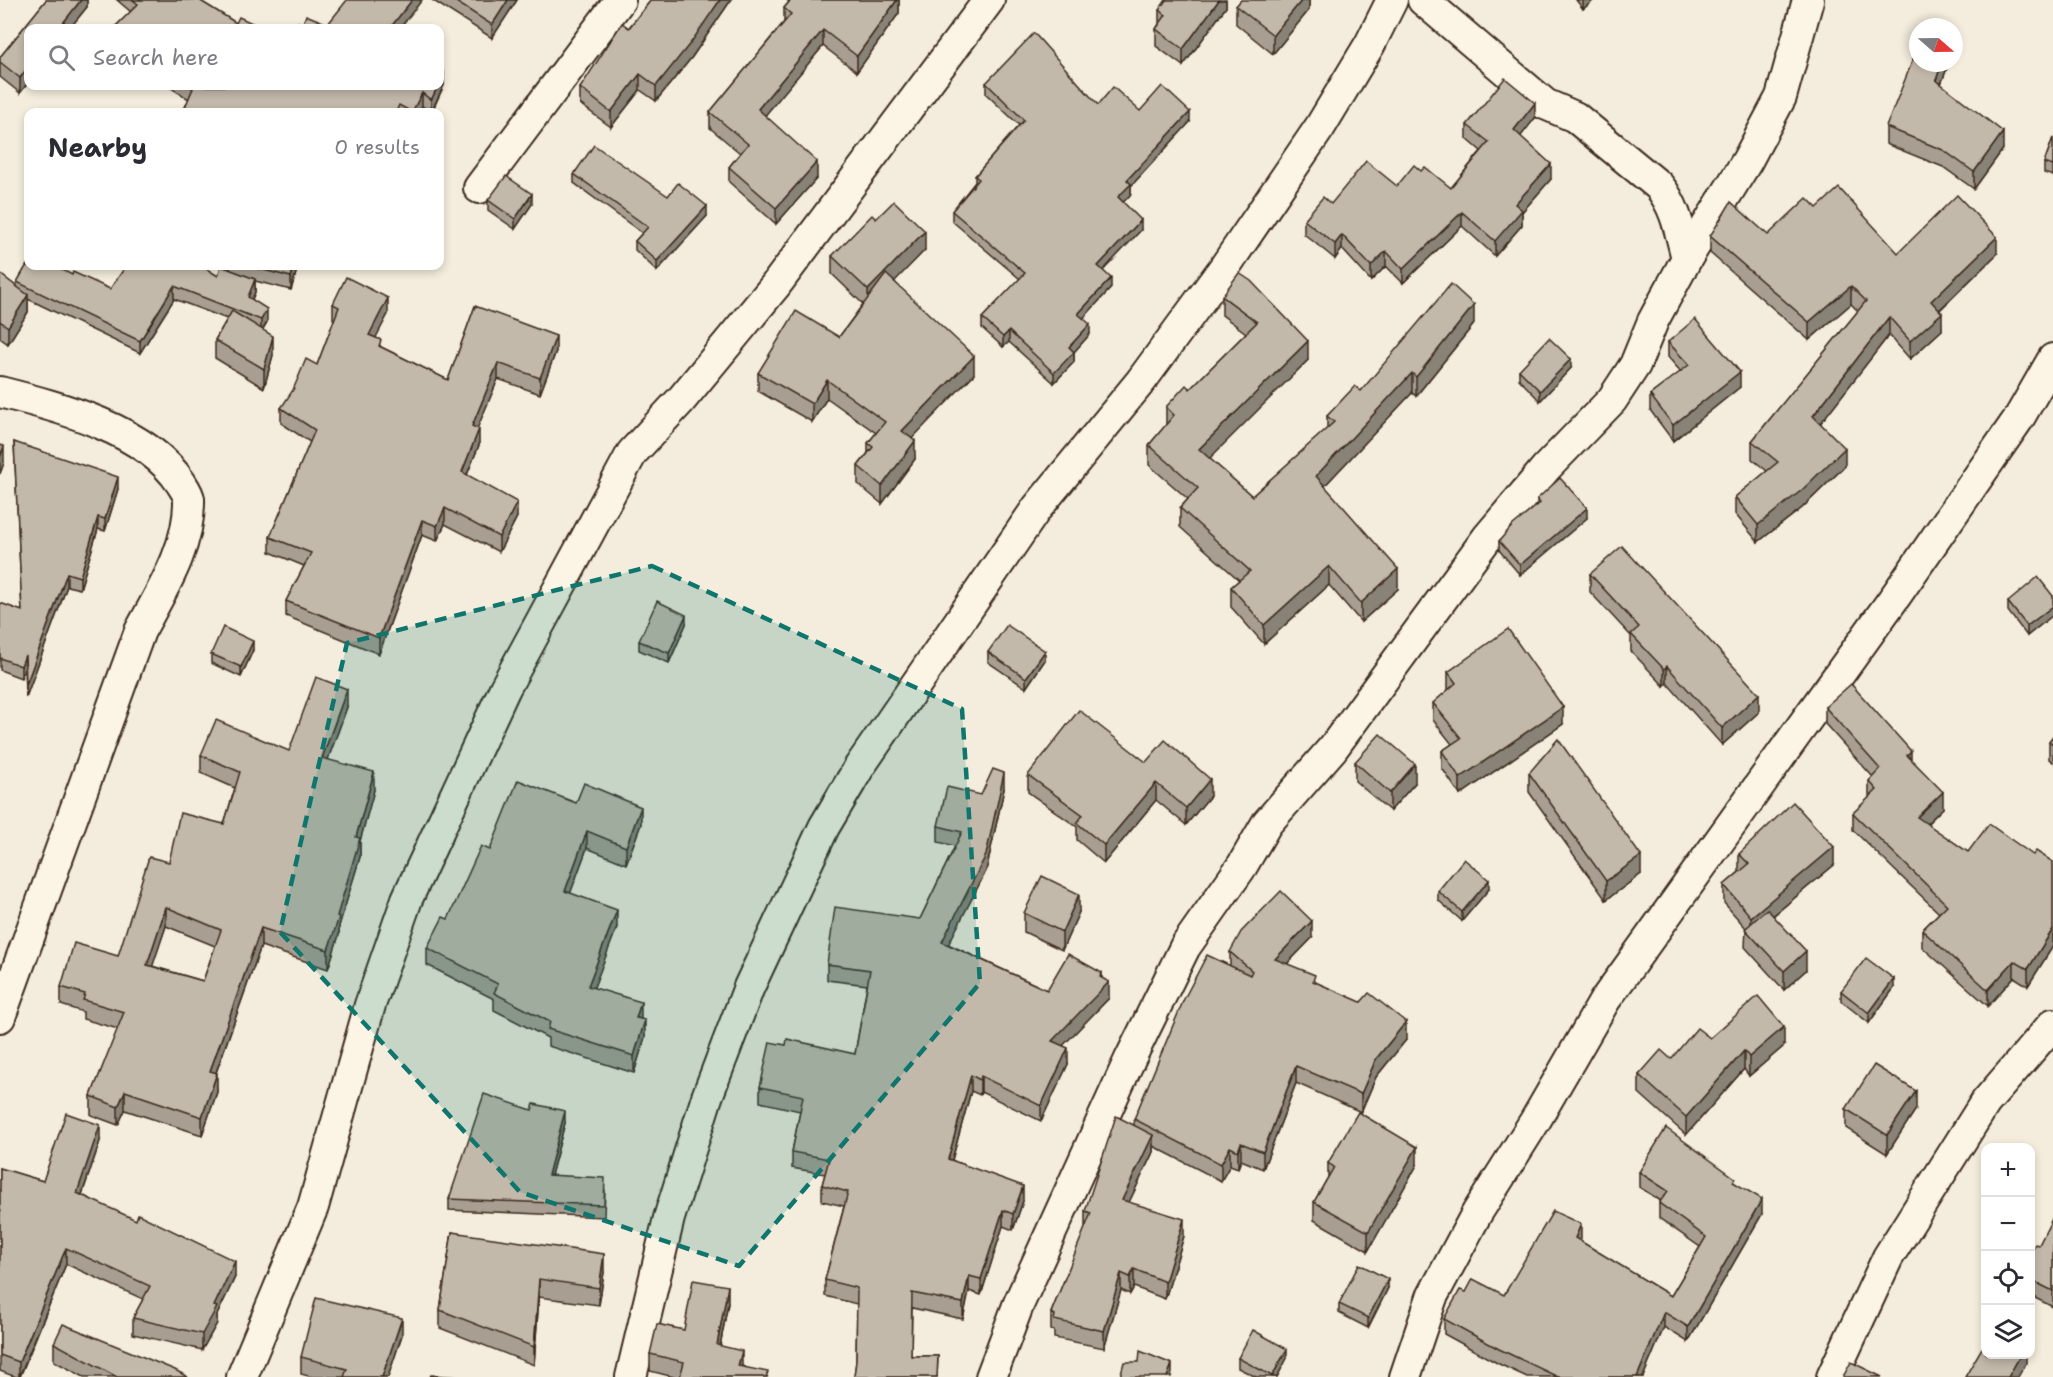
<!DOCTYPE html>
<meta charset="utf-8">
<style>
body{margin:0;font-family:"Shantell Sans",sans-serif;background:#f7f7f7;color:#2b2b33}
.controls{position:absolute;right:18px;bottom:18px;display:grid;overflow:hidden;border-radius:12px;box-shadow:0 3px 9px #0003}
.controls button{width:54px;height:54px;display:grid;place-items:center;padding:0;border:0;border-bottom:2px solid #e1e1e2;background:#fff;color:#2b2b33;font:30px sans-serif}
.compass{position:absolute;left:1909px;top:18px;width:54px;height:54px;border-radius:50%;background:#fff;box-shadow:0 3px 9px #0003;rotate:110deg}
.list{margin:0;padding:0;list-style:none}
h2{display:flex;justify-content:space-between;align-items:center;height:78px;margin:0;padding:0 24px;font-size:26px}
h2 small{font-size:20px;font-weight:400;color:#7c7c81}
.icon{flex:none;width:33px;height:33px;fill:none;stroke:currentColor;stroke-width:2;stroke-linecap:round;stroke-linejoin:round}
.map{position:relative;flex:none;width:2053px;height:1377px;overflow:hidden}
.search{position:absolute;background:#fff;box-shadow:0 3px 9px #0003;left:24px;top:24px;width:420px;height:66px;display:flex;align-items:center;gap:15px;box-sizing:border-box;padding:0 21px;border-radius:12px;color:#7c7c81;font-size:22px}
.panel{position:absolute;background:#fff;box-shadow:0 3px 9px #0003;left:24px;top:108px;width:420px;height:162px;border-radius:12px}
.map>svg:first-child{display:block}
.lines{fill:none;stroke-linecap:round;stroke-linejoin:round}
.minor-casing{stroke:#3b2a1e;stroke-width:34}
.minor{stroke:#fcf5e5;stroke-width:30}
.wall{fill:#a89f92;stroke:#3b2a1e;stroke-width:1.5;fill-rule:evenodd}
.shaded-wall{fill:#888277;stroke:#3b2a1e;stroke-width:1.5}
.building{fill:#c3b9aa;stroke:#3b2a1e;stroke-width:1.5;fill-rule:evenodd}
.marked{fill:#0f766e;fill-opacity:0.2;stroke:#0f766e;stroke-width:4.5;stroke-dasharray:12 8;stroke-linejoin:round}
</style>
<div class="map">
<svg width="2053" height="1377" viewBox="0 0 2053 1377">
<rect width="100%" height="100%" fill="#f4eddd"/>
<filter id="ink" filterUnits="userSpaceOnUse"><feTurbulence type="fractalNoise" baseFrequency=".0167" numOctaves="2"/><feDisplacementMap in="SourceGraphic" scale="12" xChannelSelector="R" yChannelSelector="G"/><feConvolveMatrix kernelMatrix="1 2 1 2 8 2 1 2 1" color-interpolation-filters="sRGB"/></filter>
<g filter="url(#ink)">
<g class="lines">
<defs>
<g id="minor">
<path d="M 1423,0 L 1545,104 L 1575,117 L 1659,186 C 1676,207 1680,232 1687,258"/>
<polyline points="479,188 620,0"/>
<path d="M 0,392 C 59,407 146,429 181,483 C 184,488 188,493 189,499 C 190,547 162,590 140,631 L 0,1017"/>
<polyline points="242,1377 313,1207 370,1005 407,899 505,688 632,453 681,400 775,286 989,0"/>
<polyline points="631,1377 669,1218 707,1097 749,987 824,827 860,766 1037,508 1141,381 1224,268 1320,127 1370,44 1392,0"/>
<polyline points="991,1377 1019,1303 1130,1059 1185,947 1242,866 1267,823 1333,748 1487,538 1546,468 1612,400 1635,365 1653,321 1687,258 1747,161 1781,97 1808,0"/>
<polyline points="1405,1377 1432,1297 1477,1213 1535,1121 1605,1000 1897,594 2019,418 2053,359"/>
<polyline points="1832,1377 1888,1257 1985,1103 2053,1024"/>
</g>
</defs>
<use href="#minor" class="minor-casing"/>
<use href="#minor" class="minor"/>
</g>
<g class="wall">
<polygon points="46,0 87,0 87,7 70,28 28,28 28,83 20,93 0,77 0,57"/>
<polygon points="117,0 199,0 236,23 263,28 116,28 116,26 131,12"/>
<polygon points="432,0 517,0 492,38"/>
<polygon points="651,0 731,0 692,57 656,101 640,90 611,127 580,104 580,88"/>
<polygon points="787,0 899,0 899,13 857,72 823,46 765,115 817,178 776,224 729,182 729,167 740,153 710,128 710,112 784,22 784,8 789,2"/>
<polygon points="1226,0 1226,7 1183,66 1156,46 1156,29 1159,24 1159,10"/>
<polygon points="1309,0 1309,10 1273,54 1236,24 1236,6"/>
<polygon points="1576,0 1594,0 1583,9"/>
<polygon points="1918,63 1949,63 1941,84 2003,149 1974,189 1943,167 1886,144 1886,127"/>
<polygon points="986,83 1098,105 1140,111 1190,122 1131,186 1131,194 1123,202 1141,230 1103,270 1111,288 1083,318 1090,334 1074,352 1074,362 1054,383 1009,342 1003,347 982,328 982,318 1020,279 952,221 952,211 975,182 975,176 1019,125 986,94"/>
<polygon points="444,85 432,112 422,106 419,112 183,112 189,99 168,86"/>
<polygon points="1535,118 1520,136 1551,179 1522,212 1522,225 1495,256 1462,226 1403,283 1386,266 1371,281 1342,249 1335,259 1304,234 1304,220 1331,204 1397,186 1421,171 1451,188 1481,151 1467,139 1467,125"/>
<polygon points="2053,138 2053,176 2044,173 2044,163"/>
<polygon points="574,174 668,196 707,216 657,271 635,250 635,241 642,233 574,183"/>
<polygon points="488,200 532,204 515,229 488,210"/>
<polygon points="1817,208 1898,253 1997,254 1940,310 1942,330 1910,359 1889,335 1820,423 1845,466 1802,508 1758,542 1735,514 1735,497 1767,471 1752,459 1752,441 1858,311 1851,304 1809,340 1710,253 1710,236 1768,235"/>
<polygon points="876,219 925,250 894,281 974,374 912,438 915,459 882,504 858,484 858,466 868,453 868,443 876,433 827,398 812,422 758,391 758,373 839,337 863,304 832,274 832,256"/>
<polygon points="230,266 298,266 291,290 255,281 255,292 252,299 267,322 262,330 273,355 264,388 215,358 215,340 227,319 174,299 140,353 28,299 28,312 8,344 0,338 0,274 17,287 17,282 72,275 110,289 218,276 230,269"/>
<polygon points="1222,296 1308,360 1209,458 1252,496 1327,429 1327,416 1361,391 1474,324 1416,396 1412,393 1324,486 1398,589 1361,622 1329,585 1264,644 1231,607 1231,587 1239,580 1180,527 1180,508 1188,499 1149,465 1149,445 1166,425 1166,407 1190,389 1246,333 1222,315"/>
<polygon points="333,304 388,314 375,338 381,347 448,380 475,306 556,351 540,394 498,379 477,428 479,445 467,475 517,517 499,552 445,524 437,541 422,535 379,654 286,616 286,601 304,566 270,552 270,537 310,442 281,423 281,408 317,365 334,320 333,319"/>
<polygon points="1668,342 1740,387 1673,441 1650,410 1650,395 1681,372 1668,357"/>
<polygon points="1571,368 1540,401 1519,379 1519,370"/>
<polygon points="14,442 118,489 105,531 98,529 80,589 67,586 26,697 25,667 21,678 0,670 0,603 22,611"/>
<polygon points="1537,499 1587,518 1520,575 1499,550 1499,541 1537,505"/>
<polygon points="1590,574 1759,712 1722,745 1667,683 1664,686 1631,651 1631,636 1590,592"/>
<polygon points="2053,596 2053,615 2027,636 2008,611 2008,602"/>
<polygon points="686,624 669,663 639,650 639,641"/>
<polygon points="253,650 241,677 211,663 211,654"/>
<polygon points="988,652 1045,660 1026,688 988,662"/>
<polygon points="1448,672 1563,724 1460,795 1442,768 1442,751 1452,744 1433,720 1433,703 1448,690"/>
<path d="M 347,707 L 328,759 L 374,790 L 360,841 L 360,857 L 339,926 L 339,935 L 328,969 L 261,946 L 216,1073 L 217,1092 L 202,1135 L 125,1110 L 118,1125 L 91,1115 L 91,1096 L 118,1029 L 83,1019 L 83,1012 L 61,1005 L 61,987 L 118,956 L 169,862 L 224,824 L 235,788 L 201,773 L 201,755 L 289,751 ZM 166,926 L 215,946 L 203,981 L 152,966 Z"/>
<polygon points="1825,707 1911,759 1943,808 1927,824 1968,852 2033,855 2053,862 2053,946 2028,986 2014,977 1988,1006 1922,947 1922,930 1939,913 1853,830 1853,813 1869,798 1869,781 1873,777 1825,724"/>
<polygon points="2053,736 2053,762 2049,759 2049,741"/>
<polygon points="1146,762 1210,796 1186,825 1156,800 1104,863 1077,840 1077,827 1028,792 1028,775"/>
<polygon points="1355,762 1415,783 1390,811 1355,781"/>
<polygon points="1529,773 1641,874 1606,900 1529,792"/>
<polygon points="1004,789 986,871 948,944 1047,990 1102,978 1109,998 1062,1046 1068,1064 1041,1121 981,1092 980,1095 971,1091 952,1160 1023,1201 1013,1230 1003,1226 981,1295 969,1291 963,1319 912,1308 911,1356 938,1356 937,1377 854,1377 856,1361 857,1304 825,1296 825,1280 844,1206 822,1201 822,1185 825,1174 792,1168 792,1152 800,1111 760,1102 760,1087 786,1045 855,1054 867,985 827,980 827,964 920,919 955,846 938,842 938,826"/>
<polygon points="576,803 641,824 626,864 587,848 570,893 617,927 593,988 641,1019 645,1037 634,1073 548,1046 548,1038 494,1010 494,999 427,965 427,948 448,919 490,850"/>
<polygon points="1739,854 1834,865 1773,916 1806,970 1784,990 1745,947 1746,928 1724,903 1724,885 1739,872"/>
<polygon points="1489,889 1462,921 1438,900 1438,891"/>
<polygon points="1079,912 1062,950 1024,932 1024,913"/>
<polygon points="1312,938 1287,964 1406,1040 1376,1077 1361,1112 1296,1083 1263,1169 1241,1160 1238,1168 1230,1165 1221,1181 1153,1146 1153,1152 1129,1202 1184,1236 1165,1299 1134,1287 1130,1294 1121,1290 1104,1348 1054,1338 1054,1331 1051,1330 1051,1313 1085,1229 1085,1211 1134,1126 1134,1119 1230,966 1230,952"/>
<polygon points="1894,988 1869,1023 1841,1001 1841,991"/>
<polygon points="1710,1038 1784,1046 1749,1076 1744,1069 1686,1135 1639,1093 1639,1075"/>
<polygon points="1846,1109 1916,1109 1887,1154 1846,1128"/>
<polygon points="565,1123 551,1175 605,1190 604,1217 449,1210 449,1199"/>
<polygon points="100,1141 82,1195 235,1277 217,1315 217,1323 202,1350 133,1334 133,1318 143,1299 66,1264 20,1377 16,1377 0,1371 0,1168 43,1181"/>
<polygon points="1328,1163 1417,1165 1368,1251 1314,1220 1314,1202 1328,1177"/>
<polygon points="1639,1172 1735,1183 1762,1214 1688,1342 1664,1327 1643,1377 1527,1377 1499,1364 1444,1334 1444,1319 1466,1292 1504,1295 1581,1239 1580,1241 1671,1296 1700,1247 1659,1218 1659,1203 1661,1201 1639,1187"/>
<polygon points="2053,1217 2053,1307 2031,1296 2031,1252 2039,1245"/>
<polygon points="452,1232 604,1272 599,1305 539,1297 534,1365 440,1328 440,1310"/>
<polygon points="1388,1288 1368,1328 1339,1313 1339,1304"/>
<polygon points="728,1303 720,1346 742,1366 768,1377 674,1377 650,1371 650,1354 684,1330"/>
<polygon points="402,1335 388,1377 312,1377 301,1374 301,1357"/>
<polygon points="54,1343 188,1377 84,1377 54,1361"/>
<polygon points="1238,1358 1287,1358 1277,1377 1256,1377 1238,1368"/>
</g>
<g class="shaded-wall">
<polygon points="81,0 87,0 87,7 70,28 59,28"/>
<polygon points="412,0 422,0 400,28 390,28"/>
<polygon points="508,0 517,0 492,38 492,25"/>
<polygon points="720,0 731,0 692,57 656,101 656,86"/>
<polygon points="897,0 899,0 899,13 857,72 857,56"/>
<polygon points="1219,0 1226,0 1226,7 1183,66 1183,49"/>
<polygon points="1302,0 1309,0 1309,10 1273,54 1273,35"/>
<polygon points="1583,0 1594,0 1583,9"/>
<polygon points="823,30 823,46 758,124 758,109"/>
<polygon points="1942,63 1949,63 1936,97 1936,80"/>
<polygon points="28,67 28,83 20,93 20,78"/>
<polygon points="444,72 444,85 431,112 431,100 438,86 440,86 440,82"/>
<polygon points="640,74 640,90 611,127 611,112"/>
<polygon points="422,93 422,106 419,112 412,112"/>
<polygon points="1535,103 1535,118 1514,145 1514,130"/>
<polygon points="1190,112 1190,122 1131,186 1131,194 1118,208 1118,197 1127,180"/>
<polygon points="2003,132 2003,149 1974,189 1974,172"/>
<polygon points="817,162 817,178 776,224 776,208"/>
<polygon points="1551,164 1551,179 1522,212 1522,225 1495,256 1495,241 1515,204"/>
<polygon points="532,194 532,204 515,229 515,219"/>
<polygon points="707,206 707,216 657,271 657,261"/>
<polygon points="1462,212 1462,226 1403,283 1403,269"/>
<polygon points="1141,220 1141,230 1098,276 1098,266"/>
<polygon points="925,231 925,250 868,309 868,290"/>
<polygon points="1342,235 1342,249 1335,259 1335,244"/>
<polygon points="1997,237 1997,254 1931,318 1931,301"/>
<polygon points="1386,251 1386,266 1371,281 1371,266"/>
<polygon points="294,266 298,266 291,290 291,277"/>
<polygon points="1111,278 1111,288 1078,324 1078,314"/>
<polygon points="255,279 255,292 248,309 248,297"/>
<polygon points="174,286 174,299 140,353 140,341"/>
<polygon points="1851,286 1851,304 1809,340 1809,322"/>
<polygon points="28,295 28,312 8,344 8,327"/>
<polygon points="388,298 388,314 369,351 369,335"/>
<polygon points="1474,305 1474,324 1416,396 1416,377"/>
<polygon points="267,309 267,322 261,333 261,320"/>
<polygon points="1942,313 1942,330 1910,359 1910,341"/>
<polygon points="1889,317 1889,335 1813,433 1813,416"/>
<polygon points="1090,324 1090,334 1074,352 1074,362 1054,383 1054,373 1069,347"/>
<polygon points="1009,331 1009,342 1003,347 1003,337"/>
<polygon points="273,336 273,355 264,388 264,369"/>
<polygon points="556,336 556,351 540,394 540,378"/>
<polygon points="1308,341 1308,360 1199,469 1199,449"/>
<polygon points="974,356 974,374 902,449 902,431"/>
<polygon points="1571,359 1571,368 1540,401 1540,391"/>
<polygon points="498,363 498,379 472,441 472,426"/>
<polygon points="1740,372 1740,387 1673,441 1673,425"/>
<polygon points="1412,373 1412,393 1316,495 1316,476"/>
<polygon points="827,380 827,398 812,422 812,404"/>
<polygon points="479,429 479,445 462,487 462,472"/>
<polygon points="915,441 915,459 882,504 882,486"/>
<polygon points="4,446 4,463 0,474 0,457"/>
<polygon points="1845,448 1845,466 1802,508 1758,542 1758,525"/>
<polygon points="118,477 118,489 105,531 105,519"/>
<polygon points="517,502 517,517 499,552 499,537"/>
<polygon points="445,508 445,524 437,541 437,526"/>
<polygon points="1587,508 1587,518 1520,575 1520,565"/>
<polygon points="98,517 98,529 80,589 80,577"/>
<polygon points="422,520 422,535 379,654 379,638"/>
<polygon points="1329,566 1329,585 1264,644 1264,625"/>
<polygon points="1398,569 1398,589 1361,622 1361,603"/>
<polygon points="67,573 67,586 26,697 26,685"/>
<polygon points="2053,606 2053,615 2027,636 2027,626"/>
<polygon points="686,615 686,624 669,663 669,653"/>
<polygon points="253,641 253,650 241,677 241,667"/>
<polygon points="1045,651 1045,660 1026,688 1026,678"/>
<polygon points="25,655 25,667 21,678 21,666"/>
<polygon points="1667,666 1667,683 1664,686 1664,669"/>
<polygon points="347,689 347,707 322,776 322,758"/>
<polygon points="1759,694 1759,712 1722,745 1722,728"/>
<polygon points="1563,707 1563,724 1460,795 1460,778"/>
<polygon points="1911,751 1911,768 1907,755"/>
<polygon points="1415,764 1415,783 1390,811 1390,793"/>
<polygon points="374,772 374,790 360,841 360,857 339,926 339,935 328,969 328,950 356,837"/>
<polygon points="1004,773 1004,789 986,871 942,957 942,942"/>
<polygon points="1210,779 1210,796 1186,825 1186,808"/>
<polygon points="1156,783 1156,800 1104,863 1104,845"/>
<polygon points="1943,792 1943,808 1917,833 1917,817"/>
<polygon points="641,807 641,824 626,864 626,847"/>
<polygon points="587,831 587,848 565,908 565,891"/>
<polygon points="1834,847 1834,865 1751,934 1751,917"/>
<polygon points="1641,856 1641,874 1606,900 1606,881"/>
<polygon points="1489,880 1489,889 1462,921 1462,912"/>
<polygon points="1079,894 1079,912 1062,950 1062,932"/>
<polygon points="166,907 166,926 147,983 147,965"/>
<polygon points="617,910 617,927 588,1003 588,986"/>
<polygon points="1312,921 1312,938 1275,976 1275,959"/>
<polygon points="261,928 261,946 210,1089 210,1071"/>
<polygon points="2053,929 2053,946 2028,986 2028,969"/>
<polygon points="1806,951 1806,970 1784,990 1784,971"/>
<polygon points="2014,961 2014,977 1988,1006 1988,990"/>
<polygon points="1102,973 1102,989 1109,982 1109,998 1052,1057 1052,1041"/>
<polygon points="1894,979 1894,988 1869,1023 1869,1013"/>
<polygon points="641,1002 641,1019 636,1018"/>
<polygon points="645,1020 645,1037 634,1073 634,1056"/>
<polygon points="1406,1022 1406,1040 1376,1077 1361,1112 1361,1094 1376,1059"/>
<polygon points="1784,1027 1784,1046 1749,1076 1749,1057"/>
<polygon points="1068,1048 1068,1064 1041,1121 1041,1106"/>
<polygon points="1744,1051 1744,1069 1686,1135 1686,1117"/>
<polygon points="1296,1066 1296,1083 1263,1169 1263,1152"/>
<polygon points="217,1073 217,1092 202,1135 202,1117"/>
<polygon points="971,1075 971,1091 948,1174 948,1159"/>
<polygon points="981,1076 981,1092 980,1095 980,1080"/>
<polygon points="125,1091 125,1110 118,1125 118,1107"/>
<polygon points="1916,1091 1916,1109 1887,1154 1887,1135"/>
<polygon points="565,1111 565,1123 548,1186 548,1175"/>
<polygon points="100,1125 100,1141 77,1209 77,1193"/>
<polygon points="1153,1135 1153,1152 1122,1217 1122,1200"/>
<polygon points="1241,1143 1241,1160 1238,1168 1238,1151"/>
<polygon points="1230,1147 1230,1165 1221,1181 1221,1164"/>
<polygon points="1417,1147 1417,1165 1368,1251 1368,1232"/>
<polygon points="1023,1186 1023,1201 1013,1230 1013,1214"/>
<polygon points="1762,1199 1762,1214 1688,1342 1688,1327"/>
<polygon points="1003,1210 1003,1226 981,1295 981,1279"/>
<polygon points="1184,1219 1184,1236 1165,1299 1165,1282"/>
<polygon points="1581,1224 1581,1239 1575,1253 1575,1238"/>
<polygon points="66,1248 66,1264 19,1377 19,1362"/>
<polygon points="604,1254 604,1272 599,1305 599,1288"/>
<polygon points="235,1261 235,1277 217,1315 217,1323 202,1350 202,1334 214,1306"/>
<polygon points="1134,1269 1134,1287 1130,1294 1130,1277"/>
<polygon points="1121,1273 1121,1290 1104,1348 1104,1331"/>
<polygon points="969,1276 969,1291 963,1319 963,1303"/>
<polygon points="539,1279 539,1297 534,1365 534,1347"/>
<polygon points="1388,1279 1388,1288 1368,1328 1368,1318"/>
<polygon points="728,1286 728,1303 717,1362 717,1345"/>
<polygon points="1664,1312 1664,1327 1643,1377 1637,1377"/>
<polygon points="402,1318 402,1335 388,1377 382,1377"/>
<polygon points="1287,1349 1287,1358 1277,1377 1272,1377"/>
<polygon points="742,1351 742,1368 738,1366"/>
<polygon points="2021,1354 2026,1354 2026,1363 2018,1377 2008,1377"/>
<polygon points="1172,1364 1172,1373 1171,1377 1167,1377"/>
</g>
<g class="building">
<polygon points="46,0 81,0 59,28 28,28 28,67 20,78 0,62 0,57"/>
<polygon points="133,0 199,0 236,23 239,17 263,28 119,28 116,26 138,4"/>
<polygon points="347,0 412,0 390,28 296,28 298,22 303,24 306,15 328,24"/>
<polygon points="453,0 508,0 492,25"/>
<polygon points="651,0 720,0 692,41 656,86 640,74 611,112 580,88 622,23 629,28"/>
<polygon points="791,0 897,0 857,56 823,30 758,109 817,162 776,208 729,167 748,144 710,112 791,14 784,8"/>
<polygon points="1166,0 1219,0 1183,49 1156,29 1166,15 1159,10"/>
<polygon points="1241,0 1302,0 1273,35 1236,6"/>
<polygon points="1034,33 1098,105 1113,87 1140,111 1162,86 1190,112 1127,180 1131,184 1118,197 1141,220 1098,266 1111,278 1078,314 1090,324 1069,347 1074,352 1054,373 1009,331 1003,337 982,318 1025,273 952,211 979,179 975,176 1024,120 986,83"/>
<polygon points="1918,47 1918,63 1942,63 1936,80 2003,132 1974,172 1943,150 1886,127"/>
<polygon points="440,70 444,72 440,82"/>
<polygon points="1505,78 1535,103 1514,130 1551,164 1515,204 1522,210 1495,241 1462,212 1403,269 1386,251 1371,266 1342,235 1335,244 1304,220 1323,197 1331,204 1366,161 1397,186 1414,165 1421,171 1425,167 1451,188 1489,142 1467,125"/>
<polygon points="189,86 438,86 431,100 422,93 412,112 399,105 396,112 183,112 193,88"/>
<polygon points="2053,138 2053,166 2044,163"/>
<polygon points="594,145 668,196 678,183 707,206 657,261 635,241 648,227 574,174"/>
<polygon points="506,176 532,194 515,219 488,200"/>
<polygon points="1839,188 1898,253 1957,195 1997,237 1931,301 1942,313 1910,341 1889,317 1813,416 1845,448 1802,490 1758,525 1735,497 1778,462 1752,441 1866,301 1851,286 1809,322 1710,236 1731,202 1768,235 1807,198 1817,208"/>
<polygon points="894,201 925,231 868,290 832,256 872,215 876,219"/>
<polygon points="28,263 28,266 55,266 72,275 73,272 110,289 126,266 202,266 218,276 221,266 255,279 248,297 267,309 261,320 174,286 140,341 17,282"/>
<polygon points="248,266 294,266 291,277"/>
<polygon points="1239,273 1251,281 1308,341 1199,449 1252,496 1334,422 1327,416 1355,386 1361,391 1451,284 1474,305 1416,377 1412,373 1316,476 1398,569 1361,603 1329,566 1264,625 1231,587 1250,571 1180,508 1198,488 1149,445 1174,415 1166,407 1186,385 1190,389 1257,322 1222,296"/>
<polygon points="0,274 28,295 8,327 0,321"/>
<polygon points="886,274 974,356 902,431 915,441 882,486 858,466 873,447 868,443 885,422 827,380 812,404 758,373 796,311 839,337"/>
<polygon points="346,277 388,298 369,335 381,340 379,346 448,380 475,306 556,336 540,378 498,363 472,426 479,429 462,472 517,502 499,537 445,508 437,526 422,520 379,638 286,601 311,553 270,537 315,430 281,408 293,390 306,359 317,365 339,307 333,304"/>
<polygon points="232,311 273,336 264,369 215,340"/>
<polygon points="1695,319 1740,372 1673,425 1650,395 1689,365 1668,342"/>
<polygon points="1549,338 1571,359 1540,391 1519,370"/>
<polygon points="14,442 118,477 105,519 98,517 80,577 67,573 26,685 25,655 21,666 0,658 0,603 22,611"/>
<polygon points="0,445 4,446 0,457"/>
<polygon points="1560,478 1587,508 1520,565 1499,541 1513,525 1540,503 1537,499"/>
<polygon points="1622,546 1759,694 1722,728 1667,666 1664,669 1631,634 1639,627 1590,574"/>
<polygon points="2038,577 2053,596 2053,606 2027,626 2008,602"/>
<polygon points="657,601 686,615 669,653 639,641"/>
<polygon points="1007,625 1045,651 1026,678 988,652"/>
<polygon points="223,627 253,641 241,667 211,654"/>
<polygon points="1508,629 1563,707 1460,778 1442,751 1461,738 1433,703 1456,683 1448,672"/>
<path d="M 316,677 L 347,689 L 322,758 L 374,772 L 356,837 L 360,838 L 337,916 L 339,917 L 328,950 L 261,928 L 210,1071 L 217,1073 L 202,1117 L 125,1091 L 118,1107 L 91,1096 L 124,1012 L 83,1000 L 85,994 L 61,987 L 74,943 L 118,956 L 149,857 L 169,862 L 180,813 L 224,824 L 240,772 L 201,755 L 216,720 L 289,751 ZM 166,907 L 221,930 L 203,981 L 147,965 Z"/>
<polygon points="1851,684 1911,751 1907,755 1943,792 1917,817 1968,852 1989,824 2033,855 2036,851 2053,862 2053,929 2028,969 2014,961 1988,990 1922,930 1947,905 1853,813 1877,790 1869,781 1880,769 1825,707"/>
<polygon points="1079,710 1146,762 1165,740 1210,779 1186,808 1156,783 1104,845 1077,823 1083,815 1028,775"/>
<polygon points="1380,734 1415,764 1390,793 1355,762"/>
<polygon points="2053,736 2053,744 2049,741"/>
<polygon points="1558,739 1641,856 1606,881 1529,773"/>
<polygon points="993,769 1004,773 986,855 942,942 1047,990 1068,954 1102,973 1100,977 1109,982 1052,1041 1068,1048 1041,1106 981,1076 980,1080 971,1075 948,1159 1023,1186 1013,1214 1003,1210 981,1279 969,1276 963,1303 912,1293 911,1356 938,1356 937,1377 854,1377 856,1361 857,1288 825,1280 848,1192 822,1185 829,1159 792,1152 803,1096 760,1087 770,1042 786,1045 787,1039 855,1054 870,970 827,964 835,907 920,919 962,832 938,826 947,787 981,795"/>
<polygon points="518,780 576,803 584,783 641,807 626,847 587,831 565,891 617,910 588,986 641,1002 636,1018 645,1020 634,1056 548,1029 550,1022 494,993 498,984 427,948 443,917 448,919 481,846 490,850"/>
<polygon points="1793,802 1834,847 1751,917 1724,885 1749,864 1739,854"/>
<polygon points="1464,859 1489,880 1462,912 1438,891"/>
<polygon points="1042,876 1079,894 1062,932 1024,913"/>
<polygon points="1281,891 1312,921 1275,959 1315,975 1313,981 1361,1002 1369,993 1406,1022 1376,1059 1361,1094 1296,1066 1263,1152 1241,1143 1238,1151 1230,1147 1221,1164 1134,1119 1184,999 1207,955 1250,975 1252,971 1230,952 1241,932"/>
<polygon points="1767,909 1806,951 1784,971 1745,929"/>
<polygon points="1866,958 1894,979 1869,1013 1841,991"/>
<polygon points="1758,996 1784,1027 1749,1057 1744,1051 1686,1117 1639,1075 1661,1050 1671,1059 1697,1028 1710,1038"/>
<polygon points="1874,1065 1916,1091 1887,1135 1846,1109"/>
<polygon points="484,1094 532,1110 534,1104 565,1111 548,1175 605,1178 604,1205 449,1199"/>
<polygon points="1358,1112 1417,1147 1368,1232 1314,1202 1334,1167 1328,1163"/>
<polygon points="66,1113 100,1125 77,1193 136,1220 138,1214 235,1261 214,1306 217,1307 202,1334 133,1318 150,1286 66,1248 19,1362 0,1355 0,1213 1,1211 0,1210 0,1168 43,1181"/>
<polygon points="1116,1116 1153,1135 1122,1200 1184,1219 1165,1282 1134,1269 1130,1277 1121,1273 1104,1331 1054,1320 1055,1315 1051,1313 1091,1213 1085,1211"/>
<polygon points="1666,1128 1735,1178 1733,1182 1762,1199 1688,1327 1664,1312 1637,1377 1558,1377 1499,1349 1444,1319 1460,1290 1466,1292 1473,1279 1504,1295 1553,1211 1581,1224 1575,1238 1671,1296 1706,1237 1659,1203 1668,1191 1639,1172"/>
<polygon points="2053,1217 2053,1291 2031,1280 2031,1252 2035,1244 2039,1245"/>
<polygon points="452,1232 604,1254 599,1288 539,1279 534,1347 440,1310"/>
<polygon points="1359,1264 1388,1279 1368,1318 1339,1304"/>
<polygon points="693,1280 728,1286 717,1345 742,1351 738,1366 768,1372 766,1377 680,1377 684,1362 650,1354 657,1324 684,1330"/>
<polygon points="316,1298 402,1318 382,1377 344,1377 347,1369 301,1357"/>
<polygon points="63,1324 175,1370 188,1377 117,1377 54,1343"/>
<polygon points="1253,1330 1287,1349 1272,1376 1238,1358"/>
<polygon points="1986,1341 1986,1354 2021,1354 2008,1377 1965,1377"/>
<polygon points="1140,1351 1172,1364 1167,1377 1120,1377 1124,1362 1139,1362"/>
<polygon points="1851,1362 1882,1377 1843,1377"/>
<polygon points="431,1375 461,1377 430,1377"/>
</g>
</g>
<path class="marked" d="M 652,566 L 962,709 L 980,983 L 739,1266 L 520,1192 L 280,932 L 347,643 Z"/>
</svg>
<div class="controls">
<button>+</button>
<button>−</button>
<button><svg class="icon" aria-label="locate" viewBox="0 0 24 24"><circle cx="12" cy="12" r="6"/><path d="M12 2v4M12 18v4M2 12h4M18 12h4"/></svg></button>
<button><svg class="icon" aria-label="layers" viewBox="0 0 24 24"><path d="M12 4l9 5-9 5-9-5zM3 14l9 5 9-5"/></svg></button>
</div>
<svg class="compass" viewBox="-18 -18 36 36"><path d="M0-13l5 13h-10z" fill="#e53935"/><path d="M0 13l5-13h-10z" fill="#7c7c81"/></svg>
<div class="search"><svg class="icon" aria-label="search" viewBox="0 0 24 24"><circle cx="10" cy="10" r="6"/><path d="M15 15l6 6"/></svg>Search here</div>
<section class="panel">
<h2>Nearby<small>0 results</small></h2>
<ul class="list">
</ul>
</section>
</div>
